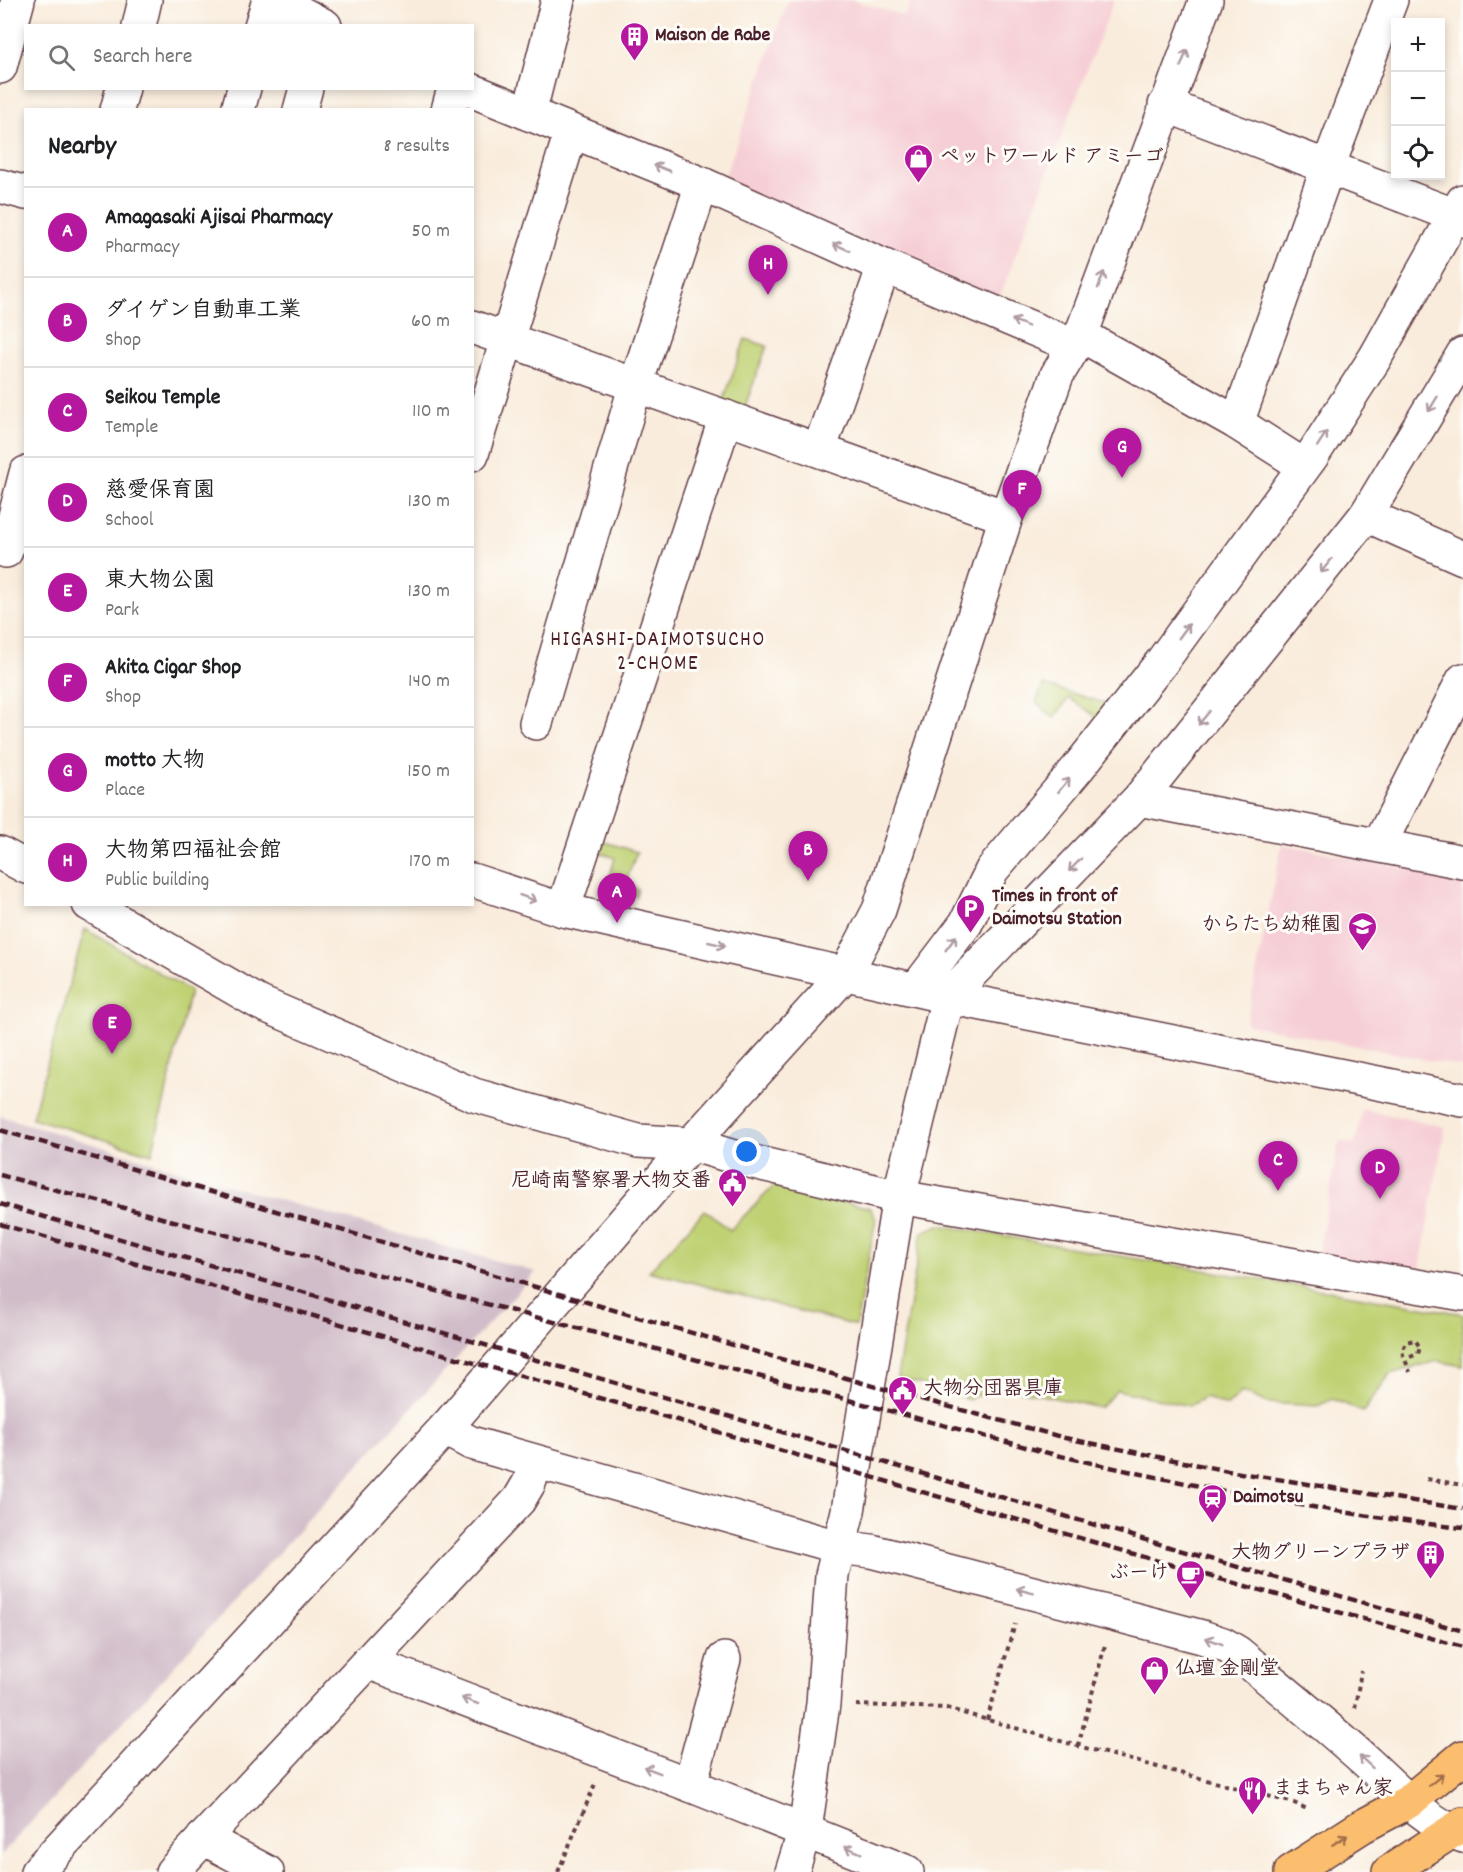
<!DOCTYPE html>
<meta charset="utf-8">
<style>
body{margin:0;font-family:Dekko,"Klee One",sans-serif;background:#f6f6f6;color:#202124}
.controls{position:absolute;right:18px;top:18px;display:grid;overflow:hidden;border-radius:0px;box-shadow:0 3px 9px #0003}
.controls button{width:54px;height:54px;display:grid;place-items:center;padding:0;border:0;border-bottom:2px solid #e0e0e0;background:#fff;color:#202124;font:30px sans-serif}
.you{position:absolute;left:747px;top:1152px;width:21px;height:21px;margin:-15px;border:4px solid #fff;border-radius:50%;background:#1a73e8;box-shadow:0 0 0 9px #1a73e833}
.badge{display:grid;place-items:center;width:39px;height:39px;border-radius:50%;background:#b5179e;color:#fff;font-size:20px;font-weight:700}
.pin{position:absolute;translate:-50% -50px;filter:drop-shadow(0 2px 3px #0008)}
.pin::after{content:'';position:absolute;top:32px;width:21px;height:18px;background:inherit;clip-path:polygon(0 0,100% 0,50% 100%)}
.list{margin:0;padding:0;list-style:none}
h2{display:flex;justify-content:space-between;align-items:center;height:78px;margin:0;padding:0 24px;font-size:26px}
h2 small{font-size:20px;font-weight:400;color:#757577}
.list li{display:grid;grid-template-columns:39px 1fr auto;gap:18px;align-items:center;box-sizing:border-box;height:90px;padding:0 24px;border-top:2px solid #e0e0e0}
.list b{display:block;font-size:22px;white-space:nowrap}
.list p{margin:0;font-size:20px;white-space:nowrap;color:#757577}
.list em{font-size:20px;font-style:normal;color:#757577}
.icon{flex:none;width:33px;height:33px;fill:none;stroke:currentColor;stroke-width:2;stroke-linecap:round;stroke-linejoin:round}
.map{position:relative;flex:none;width:1463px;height:1872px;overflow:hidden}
.search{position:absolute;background:#fff;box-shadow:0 3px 9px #0003;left:24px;top:24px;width:450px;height:66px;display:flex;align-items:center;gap:15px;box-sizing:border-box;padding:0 21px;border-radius:0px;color:#757577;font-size:22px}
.panel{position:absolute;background:#fff;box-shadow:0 3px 9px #0003;left:24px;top:108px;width:450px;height:798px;border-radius:0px}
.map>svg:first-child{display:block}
.built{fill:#f6cfd6}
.industrial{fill:#d1bdc9}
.green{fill:#bfd173;stroke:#84784f;stroke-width:1.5}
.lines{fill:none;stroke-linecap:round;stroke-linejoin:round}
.minor-casing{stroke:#643e46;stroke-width:36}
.major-casing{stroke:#643e46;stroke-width:36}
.path{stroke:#643e46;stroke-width:4;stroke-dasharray:4.5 4.5;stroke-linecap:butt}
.minor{stroke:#fff;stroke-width:33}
.major{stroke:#fbbe6e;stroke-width:33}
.rail{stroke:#4a1f2b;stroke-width:4.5;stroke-dasharray:9 4.5;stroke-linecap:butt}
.oneway{stroke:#ae9aa0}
.oneway2{stroke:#a26e4c}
.labels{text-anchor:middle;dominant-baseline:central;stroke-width:6;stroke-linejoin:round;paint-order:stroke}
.poi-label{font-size:20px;font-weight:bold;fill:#4a1f2b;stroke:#fdfcf7;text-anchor:start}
.neighbourhood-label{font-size:21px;letter-spacing:1.5px;fill:#4a1f2b;stroke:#fdfcf7}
</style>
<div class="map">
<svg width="1463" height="1872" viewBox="0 0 1463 1872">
<rect width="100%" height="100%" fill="#fdfcf7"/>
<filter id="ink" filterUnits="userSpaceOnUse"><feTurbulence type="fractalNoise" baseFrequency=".0167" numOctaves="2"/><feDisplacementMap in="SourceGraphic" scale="12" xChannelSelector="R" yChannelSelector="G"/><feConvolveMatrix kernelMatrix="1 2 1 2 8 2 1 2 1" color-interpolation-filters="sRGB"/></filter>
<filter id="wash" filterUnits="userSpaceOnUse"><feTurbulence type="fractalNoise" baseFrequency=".008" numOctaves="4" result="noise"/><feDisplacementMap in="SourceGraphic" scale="24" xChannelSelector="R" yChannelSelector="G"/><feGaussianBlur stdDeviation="1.35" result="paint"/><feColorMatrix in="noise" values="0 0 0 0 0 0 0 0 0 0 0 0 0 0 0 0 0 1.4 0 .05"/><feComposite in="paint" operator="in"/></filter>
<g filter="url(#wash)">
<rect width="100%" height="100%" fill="#f9ecdc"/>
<g class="built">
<polygon points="788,0 852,0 905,16 910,0 1114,0 999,299 723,181"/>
<polygon points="1282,844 1463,879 1463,1067 1246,1024"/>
<polygon points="1362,1109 1445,1127 1419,1273 1318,1254 1339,1141 1355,1144"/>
</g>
<polygon class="industrial" points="0,1116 247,1191 536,1272 0,1856"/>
<g class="green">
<polygon points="745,339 767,346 743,412 722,405"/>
<polygon points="1043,685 1108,704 1098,718 1069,698 1054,718 1036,702"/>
<polygon points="605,842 637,852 625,884 638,889 636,896 606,889 615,858 601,853"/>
<polygon points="85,929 190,991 152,1154 32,1118"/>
<polygon points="774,1186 870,1208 876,1219 856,1326 649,1271 705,1210 730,1230"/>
<polygon points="939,1225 1463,1314 1463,1366 1437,1361 1390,1374 1363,1412 1333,1399 1317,1406 1268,1403 1242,1392 1227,1406 1205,1397 1189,1406 1117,1390 1100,1408 1001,1386 969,1399 897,1377 922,1232"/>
</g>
</g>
<g filter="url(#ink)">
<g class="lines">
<defs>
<g id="minor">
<polyline points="276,0 325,26"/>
<polyline points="139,26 145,0"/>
<polyline points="261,26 269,0"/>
<polyline points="0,67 18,0"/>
<polyline points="466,88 702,184 884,266 1074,346"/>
<polyline points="1165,105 1456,216 1463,221"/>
<polyline points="117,110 123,88"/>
<polyline points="238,110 244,88"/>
<polyline points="300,110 306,88"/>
<polyline points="448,110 454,88"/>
<polyline points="529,114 558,0"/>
<polyline points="0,186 26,193"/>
<polyline points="472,327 1006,517"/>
<polyline points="1081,335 1237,423 1304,466"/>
<polyline points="1237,423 1328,167 1391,0"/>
<polyline points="819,450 884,266"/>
<polyline points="472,454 571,132"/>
<polyline points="1366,515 1463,558"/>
<polyline points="6,551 26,473"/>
<polyline points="536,723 636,384 702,184"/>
<polyline points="1139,799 1463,862"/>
<polyline points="1379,845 1463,680"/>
<polyline points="0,853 26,867"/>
<polyline points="472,880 563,910 948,997 1463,1100"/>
<polyline points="89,904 260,1003 474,1095 638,1141 691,1144 737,1158 899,1197 1463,1294"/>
<polyline points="563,910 726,417"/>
<polyline points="916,989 966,923 992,870 1078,768 1161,663 1312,456 1375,358 1463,201"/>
<path d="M 448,1425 L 458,1436 L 471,1443 L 838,1547 L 871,1551 L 1202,1637 L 1223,1644 L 1238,1653 C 1282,1690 1327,1726 1369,1764 C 1398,1791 1425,1821 1463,1836"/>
<polyline points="368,1662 690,1785 907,1872"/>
<polyline points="690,1785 724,1659"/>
<polyline points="203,1838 267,1872"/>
<polyline points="37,1872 448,1425 691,1144 846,973 879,910 1006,517 1057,375 1081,335 1206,0"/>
<polyline points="172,1872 519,1500 529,1483 536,1463"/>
<polyline points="792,1872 805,1830 823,1704 832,1575 848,1511 899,1197 948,997 1139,799 1366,515 1463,354"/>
</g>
<g id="major">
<polyline points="1291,1872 1361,1827 1408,1802 1463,1757"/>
<polyline points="1389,1872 1463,1824"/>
</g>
</defs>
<use href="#minor" class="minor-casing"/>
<use href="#major" class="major-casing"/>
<g class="path">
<polyline points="1410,1357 1418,1354 1420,1347 1415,1340 1406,1342 1402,1352 1410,1372"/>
<polyline points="1427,1479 1463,1485"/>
<polyline points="856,1705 946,1708 1078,1746 1294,1803 1307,1809"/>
<polyline points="1355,1708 1361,1671"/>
<polyline points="987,1720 1015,1624"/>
<polyline points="1078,1746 1105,1645"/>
<polyline points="558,1872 595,1784"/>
</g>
<use href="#minor" class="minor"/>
<use href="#major" class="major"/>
<g class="rail">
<polyline points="0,1130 873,1386 1065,1438 1228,1471 1463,1509"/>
<path d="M 0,1175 L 1052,1454 C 1188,1485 1324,1513 1463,1528"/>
<polyline points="0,1204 681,1402 1203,1557 1463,1631"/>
<polyline points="0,1224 450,1356 677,1420 1199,1573 1463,1647"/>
</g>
</g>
<defs><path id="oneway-shaft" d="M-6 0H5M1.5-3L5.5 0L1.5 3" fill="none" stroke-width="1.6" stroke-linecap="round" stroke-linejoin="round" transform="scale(1.5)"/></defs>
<g class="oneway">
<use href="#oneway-shaft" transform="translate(1184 58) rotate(-69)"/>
<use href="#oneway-shaft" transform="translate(662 168) rotate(-158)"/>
<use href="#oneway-shaft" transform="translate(841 247) rotate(-156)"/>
<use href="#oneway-shaft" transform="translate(1101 280) rotate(-70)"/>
<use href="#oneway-shaft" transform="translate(1020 323) rotate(-157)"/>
<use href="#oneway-shaft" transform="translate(1433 404) rotate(121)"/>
<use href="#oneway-shaft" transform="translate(1322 439) rotate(-57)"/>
<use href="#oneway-shaft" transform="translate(1326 566) rotate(129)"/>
<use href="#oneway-shaft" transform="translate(1184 631) rotate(-54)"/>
<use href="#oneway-shaft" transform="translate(1204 718) rotate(129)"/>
<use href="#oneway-shaft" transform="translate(1064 785) rotate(-50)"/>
<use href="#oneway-shaft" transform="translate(1075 865) rotate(134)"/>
<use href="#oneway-shaft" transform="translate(528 898) rotate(19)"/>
<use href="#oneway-shaft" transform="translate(951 943) rotate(-53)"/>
<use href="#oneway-shaft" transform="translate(717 944) rotate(13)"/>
<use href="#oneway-shaft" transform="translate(1025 1591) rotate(-165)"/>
<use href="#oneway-shaft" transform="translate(1214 1641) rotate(-159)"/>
<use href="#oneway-shaft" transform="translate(470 1701) rotate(-159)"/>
<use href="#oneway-shaft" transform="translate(1366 1762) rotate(-138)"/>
<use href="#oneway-shaft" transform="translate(652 1770) rotate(-159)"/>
<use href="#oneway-shaft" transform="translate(853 1850) rotate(-158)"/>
</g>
<g class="oneway2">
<use href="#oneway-shaft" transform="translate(1436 1780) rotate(-39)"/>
<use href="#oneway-shaft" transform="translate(1340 1840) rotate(-32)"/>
</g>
</g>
<defs>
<symbol id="building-pin" viewBox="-11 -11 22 30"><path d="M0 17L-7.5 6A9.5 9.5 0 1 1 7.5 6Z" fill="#b5179e" stroke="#fdfcf7"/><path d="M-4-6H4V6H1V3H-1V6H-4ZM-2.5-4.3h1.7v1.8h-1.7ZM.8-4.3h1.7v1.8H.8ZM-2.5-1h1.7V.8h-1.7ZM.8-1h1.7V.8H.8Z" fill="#fff"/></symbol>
<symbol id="shop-pin" viewBox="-11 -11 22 30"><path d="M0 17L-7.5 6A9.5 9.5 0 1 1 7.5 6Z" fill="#b5179e" stroke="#fdfcf7"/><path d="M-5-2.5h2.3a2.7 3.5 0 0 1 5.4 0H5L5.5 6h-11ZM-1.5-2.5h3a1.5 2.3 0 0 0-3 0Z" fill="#fff"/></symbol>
<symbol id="parking-pin" viewBox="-11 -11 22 30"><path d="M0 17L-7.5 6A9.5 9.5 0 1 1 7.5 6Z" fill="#b5179e" stroke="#fdfcf7"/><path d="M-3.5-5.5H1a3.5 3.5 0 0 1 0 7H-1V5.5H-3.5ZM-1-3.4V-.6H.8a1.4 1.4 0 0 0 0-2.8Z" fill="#fff"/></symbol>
<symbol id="school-pin" viewBox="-11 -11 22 30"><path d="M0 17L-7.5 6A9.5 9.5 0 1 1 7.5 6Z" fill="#b5179e" stroke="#fdfcf7"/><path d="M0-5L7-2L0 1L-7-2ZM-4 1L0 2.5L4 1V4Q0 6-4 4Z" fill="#fff"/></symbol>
<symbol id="civic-pin" viewBox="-11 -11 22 30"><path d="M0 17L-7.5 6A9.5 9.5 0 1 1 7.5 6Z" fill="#b5179e" stroke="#fdfcf7"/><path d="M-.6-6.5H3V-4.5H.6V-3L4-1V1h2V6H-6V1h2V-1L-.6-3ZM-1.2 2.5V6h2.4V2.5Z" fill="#fff"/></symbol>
<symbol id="station-pin" viewBox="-11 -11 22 30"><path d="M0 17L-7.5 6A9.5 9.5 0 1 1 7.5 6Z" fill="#b5179e" stroke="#fdfcf7"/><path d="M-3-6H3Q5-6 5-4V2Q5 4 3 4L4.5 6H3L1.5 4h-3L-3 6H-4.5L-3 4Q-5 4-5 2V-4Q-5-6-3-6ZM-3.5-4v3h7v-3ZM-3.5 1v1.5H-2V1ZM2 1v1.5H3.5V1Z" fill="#fff"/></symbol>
<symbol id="cafe-pin" viewBox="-11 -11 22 30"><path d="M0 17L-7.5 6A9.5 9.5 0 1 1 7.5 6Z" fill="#b5179e" stroke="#fdfcf7"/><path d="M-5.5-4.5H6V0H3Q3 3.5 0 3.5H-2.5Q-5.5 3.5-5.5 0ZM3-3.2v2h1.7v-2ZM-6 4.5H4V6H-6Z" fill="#fff"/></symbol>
<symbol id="restaurant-pin" viewBox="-11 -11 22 30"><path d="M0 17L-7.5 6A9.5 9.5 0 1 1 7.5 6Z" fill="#b5179e" stroke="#fdfcf7"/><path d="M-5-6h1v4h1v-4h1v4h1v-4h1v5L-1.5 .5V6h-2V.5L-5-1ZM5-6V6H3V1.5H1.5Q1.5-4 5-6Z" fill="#fff"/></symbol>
</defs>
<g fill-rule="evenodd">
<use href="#building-pin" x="618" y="20" width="33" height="45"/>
<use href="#shop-pin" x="902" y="142" width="33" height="45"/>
<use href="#parking-pin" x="954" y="892" width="33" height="45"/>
<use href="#school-pin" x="1346" y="910" width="33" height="45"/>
<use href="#civic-pin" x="716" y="1166" width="33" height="45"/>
<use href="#civic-pin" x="886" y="1374" width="33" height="45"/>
<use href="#station-pin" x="1196" y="1482" width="33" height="45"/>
<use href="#building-pin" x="1414" y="1538" width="33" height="45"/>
<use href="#cafe-pin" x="1174" y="1558" width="33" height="45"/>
<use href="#shop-pin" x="1138" y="1654" width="33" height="45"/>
<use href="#restaurant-pin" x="1236" y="1774" width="33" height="45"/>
</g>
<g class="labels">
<g class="poi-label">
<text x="655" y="36">Maison de Rabe</text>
<text x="940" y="158">ペットワールド アミーゴ</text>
<text x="992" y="897">Times in front of<tspan x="992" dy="23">Daimotsu Station</tspan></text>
<text x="1341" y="926" text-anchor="end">からたち幼稚園</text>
<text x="711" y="1182" text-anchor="end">尼崎南警察署大物交番</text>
<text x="923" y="1390">大物分団器具庫</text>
<text x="1233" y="1498">Daimotsu</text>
<text x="1410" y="1554" text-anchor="end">大物グリーンプラザ</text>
<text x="1169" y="1574" text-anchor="end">ぶーけ</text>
<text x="1175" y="1670">仏壇 金剛堂</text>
<text x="1273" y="1790">ままちゃん家</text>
</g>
<g class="neighbourhood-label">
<text x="658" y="641">HIGASHI-DAIMOTSUCHO<tspan x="658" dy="24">2-CHOME</tspan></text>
</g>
</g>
</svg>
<div class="controls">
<button>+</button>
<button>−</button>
<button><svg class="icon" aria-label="locate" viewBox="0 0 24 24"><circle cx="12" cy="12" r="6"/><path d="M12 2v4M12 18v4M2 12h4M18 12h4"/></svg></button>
</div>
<div class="you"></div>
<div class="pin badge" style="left:617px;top:923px">A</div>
<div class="pin badge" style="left:808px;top:881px">B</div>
<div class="pin badge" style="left:1278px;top:1191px">C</div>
<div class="pin badge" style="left:1380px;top:1199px">D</div>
<div class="pin badge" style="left:112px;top:1054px">E</div>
<div class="pin badge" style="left:1022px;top:520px">F</div>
<div class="pin badge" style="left:1122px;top:478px">G</div>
<div class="pin badge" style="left:768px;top:295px">H</div>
<div class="search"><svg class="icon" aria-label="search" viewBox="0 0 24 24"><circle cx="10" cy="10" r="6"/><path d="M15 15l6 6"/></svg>Search here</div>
<section class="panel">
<h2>Nearby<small>8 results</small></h2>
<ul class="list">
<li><span class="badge">A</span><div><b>Amagasaki Ajisai Pharmacy</b><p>Pharmacy</p></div><em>50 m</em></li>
<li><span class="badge">B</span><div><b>ダイゲン自動車工業</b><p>Shop</p></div><em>60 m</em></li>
<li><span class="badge">C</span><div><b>Seikou Temple</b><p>Temple</p></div><em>110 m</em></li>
<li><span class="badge">D</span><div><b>慈愛保育園</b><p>School</p></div><em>130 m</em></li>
<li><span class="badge">E</span><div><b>東大物公園</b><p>Park</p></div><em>130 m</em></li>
<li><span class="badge">F</span><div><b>Akita Cigar Shop</b><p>Shop</p></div><em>140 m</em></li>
<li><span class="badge">G</span><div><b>motto 大物</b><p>Place</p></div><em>150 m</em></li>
<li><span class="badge">H</span><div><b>大物第四福祉会館</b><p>Public building</p></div><em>170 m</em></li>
</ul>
</section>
</div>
